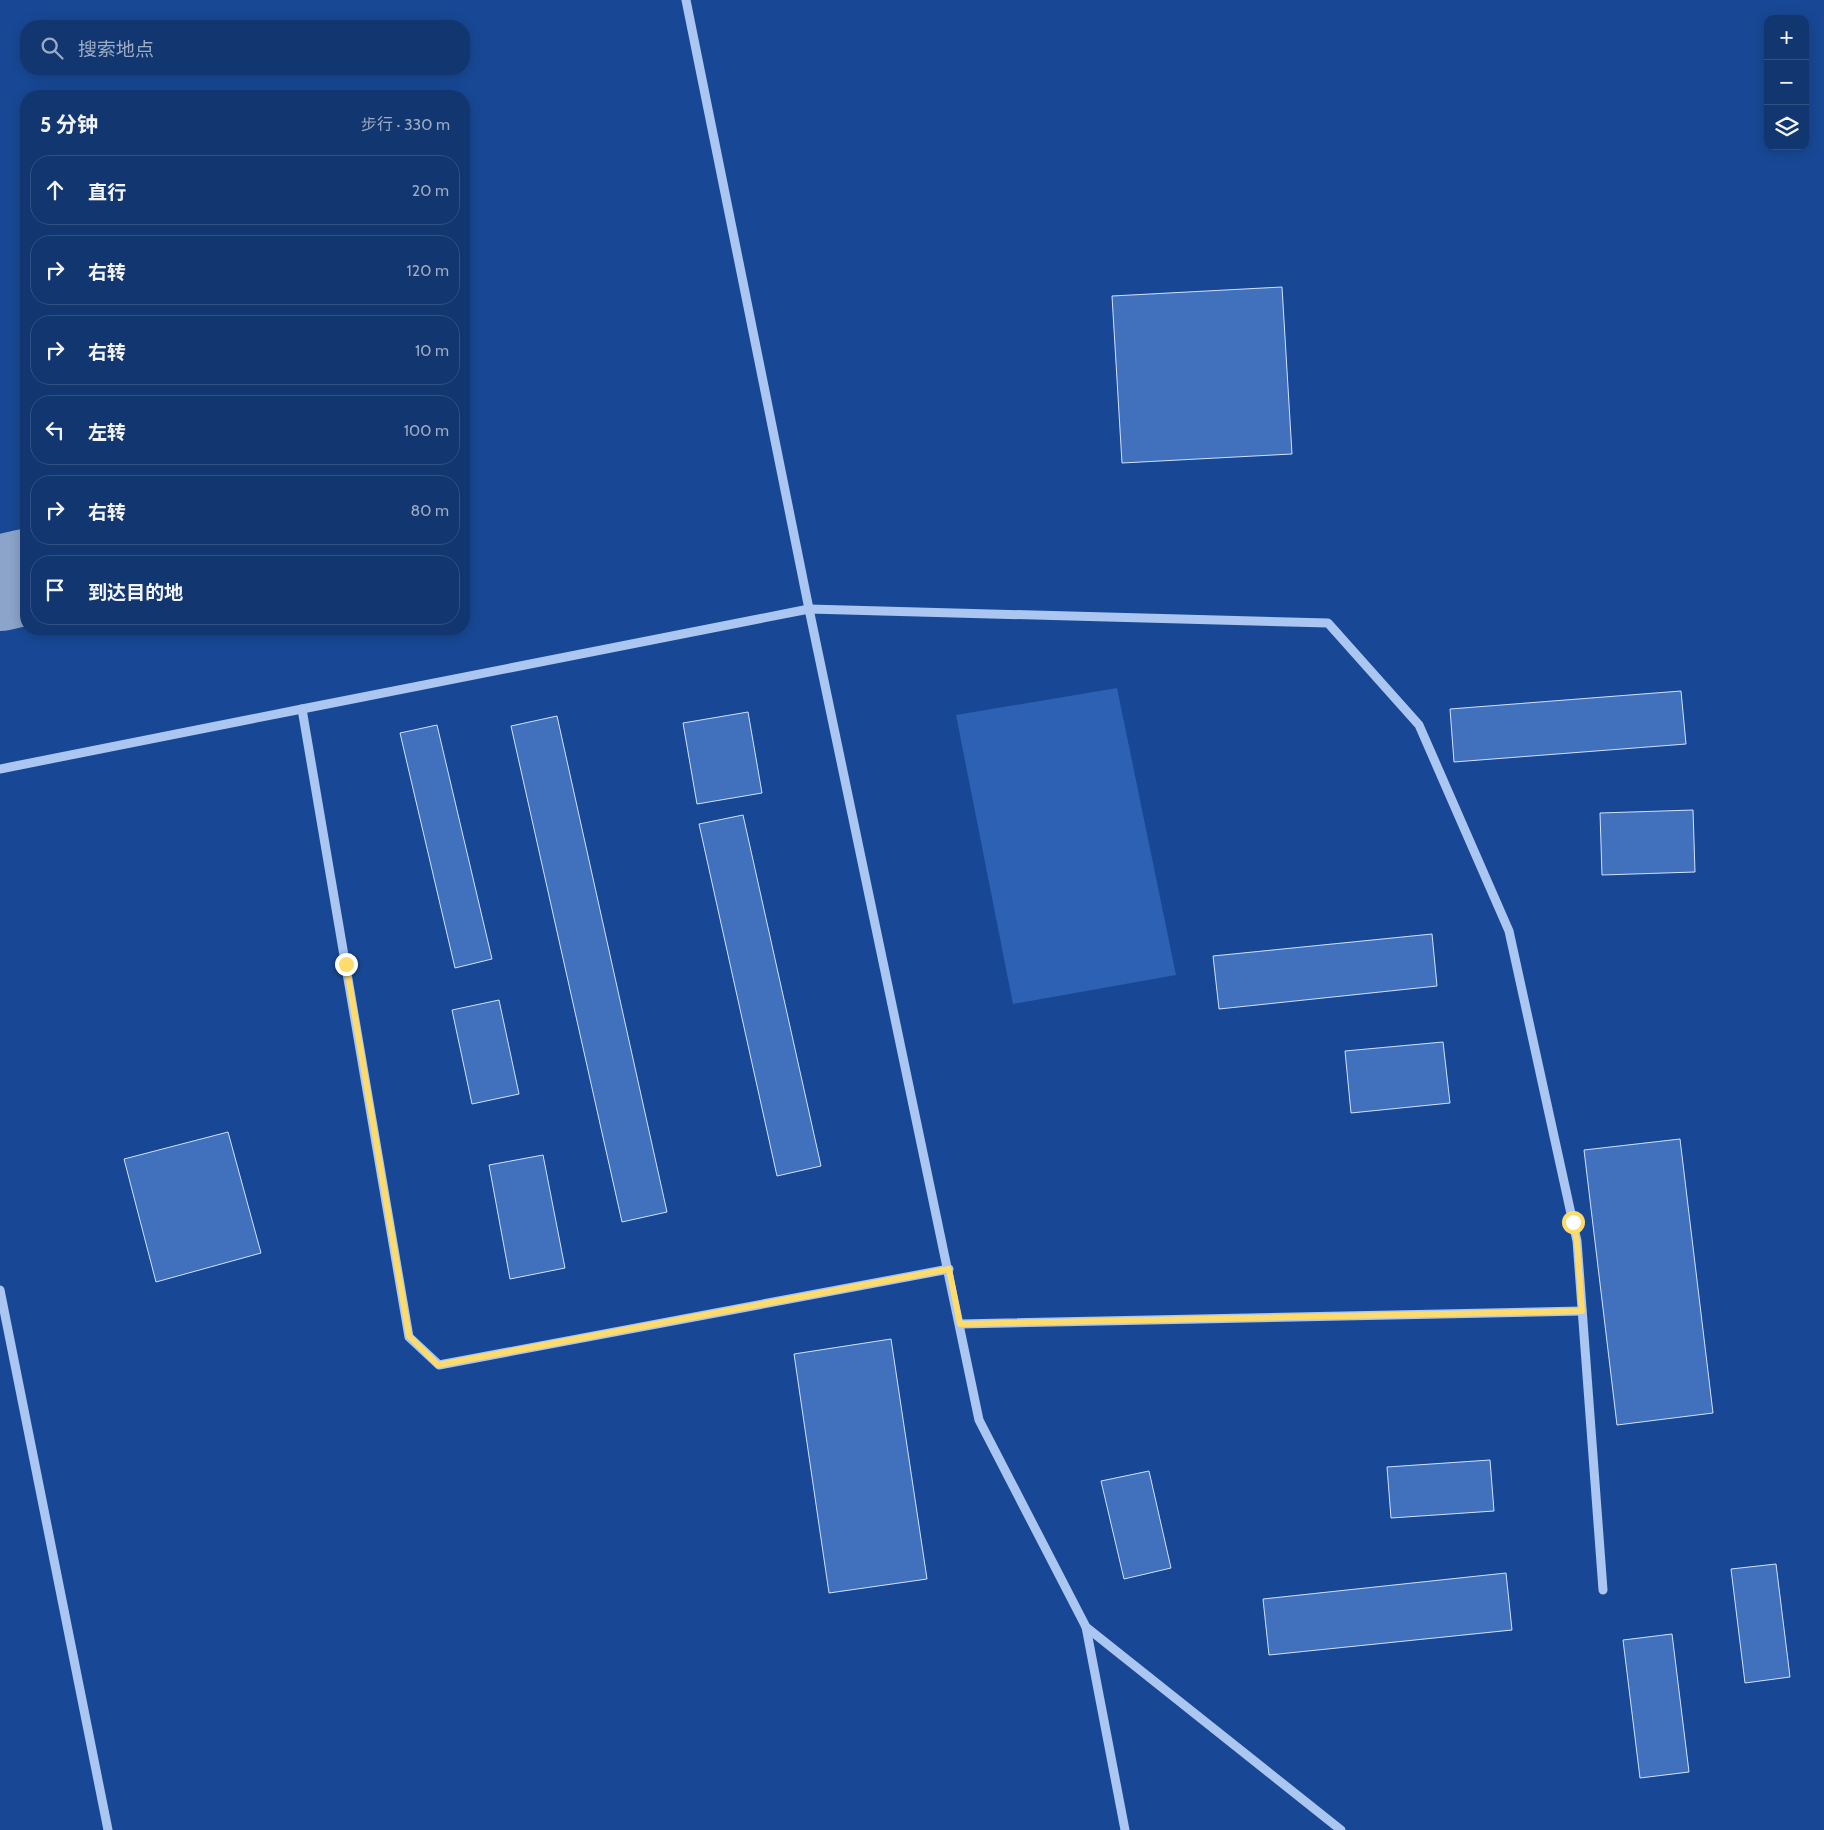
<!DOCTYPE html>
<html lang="zh">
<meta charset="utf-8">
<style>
body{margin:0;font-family:Cabin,"Noto Sans SC",sans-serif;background:#1f4178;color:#f1f3f6}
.controls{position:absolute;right:15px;top:15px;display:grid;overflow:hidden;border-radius:10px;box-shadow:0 2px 12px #0003}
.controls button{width:45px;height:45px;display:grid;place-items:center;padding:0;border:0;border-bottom:1px solid #315083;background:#123670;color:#f1f3f6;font:25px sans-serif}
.stop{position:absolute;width:15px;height:15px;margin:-11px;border:4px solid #ffdc6a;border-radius:50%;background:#fff}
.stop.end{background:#ffdc6a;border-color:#fff;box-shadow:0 1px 5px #0008}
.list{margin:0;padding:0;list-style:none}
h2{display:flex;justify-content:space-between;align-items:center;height:65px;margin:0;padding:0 20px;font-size:21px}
h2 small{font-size:16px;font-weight:400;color:#9cabc3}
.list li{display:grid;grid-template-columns:32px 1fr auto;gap:15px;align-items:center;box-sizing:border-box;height:70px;margin:0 10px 10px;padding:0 10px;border:1px solid #315083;border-radius:20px}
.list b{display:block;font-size:19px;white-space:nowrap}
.list em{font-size:16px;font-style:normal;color:#9cabc3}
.icon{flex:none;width:28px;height:28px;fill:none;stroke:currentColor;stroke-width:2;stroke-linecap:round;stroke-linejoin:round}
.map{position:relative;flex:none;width:1824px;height:1830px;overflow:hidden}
.search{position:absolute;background:#123670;box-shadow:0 2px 12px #0003;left:20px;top:20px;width:450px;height:55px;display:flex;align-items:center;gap:12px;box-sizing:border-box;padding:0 18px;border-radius:20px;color:#9cabc3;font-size:19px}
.panel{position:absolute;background:#123670;box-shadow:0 2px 12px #0003;left:20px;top:90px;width:450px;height:545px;border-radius:20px}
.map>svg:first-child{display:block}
.green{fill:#2c61b4}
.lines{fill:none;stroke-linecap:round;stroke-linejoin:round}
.taxiway{stroke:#8ca4ca;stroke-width:96}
.building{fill:#4171bd;stroke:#d1e2fc}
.minor{stroke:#aac6f1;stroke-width:9}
.route{stroke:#ffdc6a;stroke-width:6}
</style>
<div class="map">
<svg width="1824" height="1830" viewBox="0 0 1824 1830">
<rect width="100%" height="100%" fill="#184895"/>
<polygon class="green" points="1117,688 1176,975 1013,1004 956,715"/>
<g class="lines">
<polyline class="taxiway" points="0,583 26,577"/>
</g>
<g class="building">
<polygon points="1282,287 1292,454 1122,463 1112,296"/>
<polygon points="1681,691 1686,744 1454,762 1450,709"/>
<polygon points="748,712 762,793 697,804 683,723"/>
<polygon points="557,716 667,1212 622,1222 511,726"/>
<polygon points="437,725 492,959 455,968 400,733"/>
<polygon points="1693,810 1695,872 1602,875 1600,813"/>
<polygon points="743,815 821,1166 777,1176 699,824"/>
<polygon points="1432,934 1437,986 1219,1009 1213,956"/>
<polygon points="499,1000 519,1094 472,1104 452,1010"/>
<polygon points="1443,1042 1450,1103 1351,1113 1345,1051"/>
<polygon points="228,1132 261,1253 156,1282 124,1159"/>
<polygon points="1680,1139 1713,1413 1617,1425 1584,1150"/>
<polygon points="543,1155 565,1268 510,1279 489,1165"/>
<polygon points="891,1339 927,1579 829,1593 794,1354"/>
<polygon points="1490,1460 1494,1511 1391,1518 1387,1467"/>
<polygon points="1149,1471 1171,1568 1124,1579 1101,1481"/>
<polygon points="1776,1564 1790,1677 1745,1683 1731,1569"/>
<polygon points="1506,1573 1512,1630 1269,1655 1263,1599"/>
<polygon points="1672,1634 1689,1772 1640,1778 1623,1640"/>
</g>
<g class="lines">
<g class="minor">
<polyline points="686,0 809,609 979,1420 1086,1627 1341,1830"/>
<polyline points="0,769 302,709"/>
<polyline points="949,1269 439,1365 409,1337 302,709 809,609 1328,623 1419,725 1509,931 1577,1241 1603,1590"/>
<polyline points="0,1290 108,1830"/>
<polyline points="960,1324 1582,1311"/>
<polyline points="1086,1627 1125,1830"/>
</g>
</g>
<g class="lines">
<polyline class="route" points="346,964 409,1336 438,1365 949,1269 960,1324 1582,1311 1577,1241 1573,1222"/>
</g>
</svg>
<div class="controls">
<button>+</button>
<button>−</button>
<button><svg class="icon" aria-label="layers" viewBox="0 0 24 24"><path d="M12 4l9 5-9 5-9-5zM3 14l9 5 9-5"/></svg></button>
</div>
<div class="stop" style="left:1573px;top:1222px"></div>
<div class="stop end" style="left:346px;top:964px"></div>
<div class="search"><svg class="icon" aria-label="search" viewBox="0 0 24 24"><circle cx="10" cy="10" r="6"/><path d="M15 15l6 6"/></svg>搜索地点</div>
<section class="panel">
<h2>5 分钟<small>步行 · 330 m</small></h2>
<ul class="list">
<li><svg class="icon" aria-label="ahead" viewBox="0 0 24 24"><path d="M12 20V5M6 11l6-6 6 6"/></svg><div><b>直行</b></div><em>20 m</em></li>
<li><svg class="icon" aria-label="right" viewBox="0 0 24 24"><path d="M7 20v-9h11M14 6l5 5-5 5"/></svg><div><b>右转</b></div><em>120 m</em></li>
<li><svg class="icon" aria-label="right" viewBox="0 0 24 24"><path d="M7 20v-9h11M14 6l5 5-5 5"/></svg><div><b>右转</b></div><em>10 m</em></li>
<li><svg class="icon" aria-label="left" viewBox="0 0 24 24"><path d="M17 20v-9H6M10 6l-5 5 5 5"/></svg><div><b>左转</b></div><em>100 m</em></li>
<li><svg class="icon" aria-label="right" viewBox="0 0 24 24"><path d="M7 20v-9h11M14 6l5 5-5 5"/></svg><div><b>右转</b></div><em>80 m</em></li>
<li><svg class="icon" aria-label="arrive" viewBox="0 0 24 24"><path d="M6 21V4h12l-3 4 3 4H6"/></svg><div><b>到达目的地</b></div></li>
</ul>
</section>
</div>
